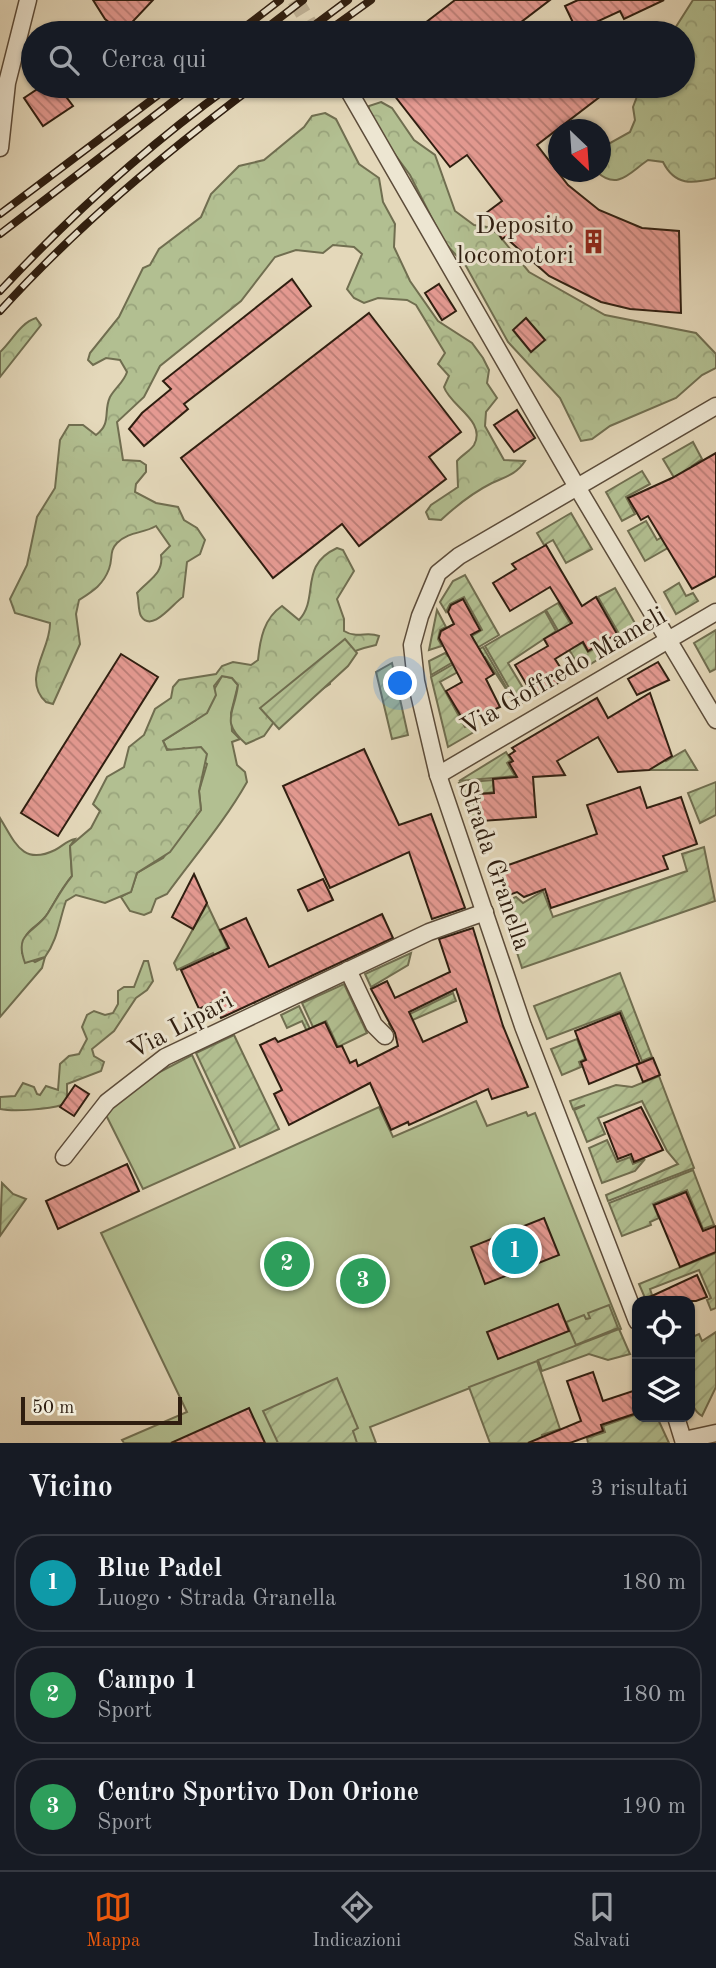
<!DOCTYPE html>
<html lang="it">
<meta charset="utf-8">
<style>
body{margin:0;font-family:"Old Standard TT",serif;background:#20242c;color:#f1f3f6}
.controls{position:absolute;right:21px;bottom:21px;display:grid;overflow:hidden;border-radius:14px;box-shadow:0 2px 5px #0004}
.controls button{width:63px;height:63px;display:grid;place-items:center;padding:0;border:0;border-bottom:2px solid #363941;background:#171b24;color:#f1f3f6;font:35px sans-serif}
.compass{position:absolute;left:548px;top:119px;width:63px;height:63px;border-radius:50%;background:#171b24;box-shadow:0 2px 5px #0004;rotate:155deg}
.scale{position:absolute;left:21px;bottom:18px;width:161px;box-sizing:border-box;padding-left:7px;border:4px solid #2f1e10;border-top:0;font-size:19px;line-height:24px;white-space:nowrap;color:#2f1e10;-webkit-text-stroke:5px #ede6d2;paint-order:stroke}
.you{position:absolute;left:401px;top:684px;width:24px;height:24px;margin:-18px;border:5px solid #fff;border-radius:50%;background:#1a73e8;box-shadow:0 0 0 10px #1a73e833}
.badge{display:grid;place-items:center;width:46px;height:46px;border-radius:50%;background:#ea580c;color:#fff;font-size:23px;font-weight:700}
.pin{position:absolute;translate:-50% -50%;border:4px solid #fff;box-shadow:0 2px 7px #0006}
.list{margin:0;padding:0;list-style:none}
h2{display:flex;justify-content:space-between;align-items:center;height:91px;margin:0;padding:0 28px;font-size:30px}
h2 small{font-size:23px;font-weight:400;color:#9ea1a6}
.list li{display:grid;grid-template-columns:46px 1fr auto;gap:21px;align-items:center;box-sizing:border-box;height:98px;margin:0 14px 14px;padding:0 14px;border:2px solid #363941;border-radius:28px}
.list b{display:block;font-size:26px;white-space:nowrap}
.list p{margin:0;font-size:23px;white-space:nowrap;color:#9ea1a6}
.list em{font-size:23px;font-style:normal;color:#9ea1a6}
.icon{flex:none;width:38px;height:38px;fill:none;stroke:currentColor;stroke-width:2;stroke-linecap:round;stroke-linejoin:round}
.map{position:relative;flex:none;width:716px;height:1443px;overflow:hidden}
.search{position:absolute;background:#171b24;box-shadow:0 2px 5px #0004;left:21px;right:21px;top:21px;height:77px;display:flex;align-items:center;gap:18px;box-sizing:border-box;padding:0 24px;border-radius:38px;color:#9ea1a6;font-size:26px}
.sheet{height:427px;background:#171b24}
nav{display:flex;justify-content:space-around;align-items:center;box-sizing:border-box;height:98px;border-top:2px solid #363941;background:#171b24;font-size:19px;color:#9ea1a6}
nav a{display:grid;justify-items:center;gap:4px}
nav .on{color:#ea580c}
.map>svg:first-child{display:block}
.grass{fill:#b2bf91;stroke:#706e50;stroke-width:2}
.forest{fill:url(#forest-crowns);stroke:#706e50;stroke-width:2}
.garden{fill:url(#garden-furrows);stroke:#706e50;stroke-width:2}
.building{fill:url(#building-back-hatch);stroke:#2f1e10;stroke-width:2;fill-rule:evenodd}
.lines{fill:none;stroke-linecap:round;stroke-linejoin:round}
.minor-tunnel{stroke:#c0b398;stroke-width:16;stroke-dasharray:16 8;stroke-linecap:butt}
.minor-casing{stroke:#5c4c3a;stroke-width:19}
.minor{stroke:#ede6d2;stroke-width:16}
.rail-casing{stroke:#2f1e10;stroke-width:8}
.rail{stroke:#ede6d2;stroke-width:5;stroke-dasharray:16;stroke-linecap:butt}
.labels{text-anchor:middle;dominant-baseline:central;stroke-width:6;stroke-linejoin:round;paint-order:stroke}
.poi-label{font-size:26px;fill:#2f1e10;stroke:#ede6d2;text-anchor:end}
.street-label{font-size:26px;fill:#2f1e10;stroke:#ede6d2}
</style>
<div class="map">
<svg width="716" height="1443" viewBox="0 0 716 1443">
<defs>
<pattern id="forest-crowns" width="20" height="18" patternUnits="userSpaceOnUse" patternTransform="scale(1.75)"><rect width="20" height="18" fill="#b2bf91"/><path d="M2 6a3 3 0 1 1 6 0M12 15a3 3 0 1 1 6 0" fill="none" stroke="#99a47c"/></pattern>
<pattern id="garden-furrows" width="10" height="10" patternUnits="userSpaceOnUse" patternTransform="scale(1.75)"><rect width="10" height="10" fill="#b2bf91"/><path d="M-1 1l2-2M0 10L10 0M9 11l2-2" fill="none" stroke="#99a47c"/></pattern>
<pattern id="building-back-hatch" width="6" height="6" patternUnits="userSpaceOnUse" patternTransform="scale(1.75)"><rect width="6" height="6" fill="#e59a92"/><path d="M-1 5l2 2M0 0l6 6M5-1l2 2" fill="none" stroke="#ba7d76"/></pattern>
</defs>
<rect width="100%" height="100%" fill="#e4d8ba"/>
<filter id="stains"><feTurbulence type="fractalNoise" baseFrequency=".00286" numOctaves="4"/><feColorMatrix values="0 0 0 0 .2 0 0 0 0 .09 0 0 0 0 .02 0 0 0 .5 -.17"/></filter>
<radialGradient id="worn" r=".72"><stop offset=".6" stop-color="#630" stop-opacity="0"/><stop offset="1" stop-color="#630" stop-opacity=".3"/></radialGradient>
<g class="grass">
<path d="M 222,676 L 232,678 L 238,685 L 231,713 L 232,731 L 240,739 L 232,742 L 237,765 L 245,772 L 247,782 C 225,821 194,857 167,894 L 156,899 L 151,912 L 144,915 L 130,911 L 121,897 L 131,891 L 137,873 L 163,858 L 201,810 L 199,791 L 207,764 L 184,748 L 176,751 L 167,749 L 163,741 L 196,720 Z"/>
<path d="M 0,818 C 15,842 22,866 55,850 C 63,846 66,841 75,839 L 70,846 L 72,876 C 62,888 56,900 48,913 C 36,931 24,925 22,953 L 35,962 L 45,957 L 42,968 L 0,1017 Z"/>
<polygon points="192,1055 235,1148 143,1189 105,1113 152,1076"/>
<polygon points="476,1101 487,1126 526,1112 528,1116 535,1113 621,1329 370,1427 376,1443 124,1443 122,1440 187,1412 101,1233 379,1107 393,1137"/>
</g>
<g class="forest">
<path d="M 693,0 L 716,0 L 716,178 C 692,184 675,186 663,162 L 648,160 C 630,172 618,191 597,172 L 600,172 L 601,148 L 630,132 L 635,120 L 633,107 L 641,86 L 683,86 L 683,33 L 672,33 Z"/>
<polygon points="381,102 392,108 414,140 435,155 455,211 474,225 487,227 498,234 529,272 605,315 696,333 716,354 716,368 702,375 676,398 610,426 592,439 581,441 560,398 508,342 466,266 444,242 410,175 368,118 369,106"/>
<path d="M 325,113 L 336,119 L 359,164 L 379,178 L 383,202 L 395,224 L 394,247 L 410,281 L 438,321 L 472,343 L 483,358 L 489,370 L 487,383 L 497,398 L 486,412 L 485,426 L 504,460 L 525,461 C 517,474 505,477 492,483 C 474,492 456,506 441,520 L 429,519 L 426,512 L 431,505 L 458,487 L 457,461 C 462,455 470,451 474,445 C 487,421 450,406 444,387 L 449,376 L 438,364 L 445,353 L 416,305 L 407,300 L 378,298 L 364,303 L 354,298 L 347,289 L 362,254 L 354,247 L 333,245 L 323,253 L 296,250 L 275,257 L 241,301 L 160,366 L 144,397 L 117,422 L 123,460 L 140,461 L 146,465 L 146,472 L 136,484 L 135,492 L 156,503 L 178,507 L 184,520 L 197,528 L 205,540 L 200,554 L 187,562 L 183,597 C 174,602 152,634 141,616 C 138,611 139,599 137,593 C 148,580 164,574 161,555 L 170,546 L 156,526 C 142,534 130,531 117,543 C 109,551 113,559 109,569 C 103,585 93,591 79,600 L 76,614 L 80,644 L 53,704 L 46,702 C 21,679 51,649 50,623 L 15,613 L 10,599 L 27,565 L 37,517 L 55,488 L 60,440 L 69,425 L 83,425 L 96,435 C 112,423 103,412 110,397 C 115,388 124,382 127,372 L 120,360 L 106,358 L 93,365 L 88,360 L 90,353 L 119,317 L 143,268 L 150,265 L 159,249 L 201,217 L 211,194 L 239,166 L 264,160 L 304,127 L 312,116 Z"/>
<path d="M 36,318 L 41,325 L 0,377 L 0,352 C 12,341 20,323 36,318 Z"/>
<path d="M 337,548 L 343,550 L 354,571 L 337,599 L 344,619 L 344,631 C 357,639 367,631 379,636 L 376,645 C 354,650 329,657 330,684 L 276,719 L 264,736 L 246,744 C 220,721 234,715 238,685 L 232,678 L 222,676 L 214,686 L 216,695 L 207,713 L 163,741 L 167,750 L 201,747 L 207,754 L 199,791 L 201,810 L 170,852 L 137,873 L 131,892 L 105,903 L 76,895 L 66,901 C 59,921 58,939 45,957 L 25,963 C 13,931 36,933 48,913 C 56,900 62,888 72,876 L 70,846 L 91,828 L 100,811 L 93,804 L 107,777 L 124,767 L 129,747 L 144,735 L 155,709 L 171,698 L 173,687 L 179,680 L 216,674 L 222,666 L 233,662 L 251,665 L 258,660 C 260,639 264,618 282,606 L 299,620 C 320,597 298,566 337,548 Z"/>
<path d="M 144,961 L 148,961 L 153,981 L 147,990 L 136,998 L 114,1031 L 92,1049 L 94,1056 L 104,1062 L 101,1071 L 67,1084 L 67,1100 L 62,1105 C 49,1109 15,1112 0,1109 L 0,1097 L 15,1096 L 23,1083 L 34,1087 L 37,1094 L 40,1095 L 46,1086 L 58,1090 L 60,1064 L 69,1056 L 79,1054 L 87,1039 L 82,1027 L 87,1015 L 94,1011 L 105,1015 L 113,1013 L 118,1004 L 118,991 L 124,987 L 134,987 Z"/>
</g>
<g class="garden">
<polygon points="693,442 702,459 692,466 712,501 700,521 663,459"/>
<polygon points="642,471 650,484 626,497 635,514 622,521 606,492"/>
<polygon points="571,513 592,549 566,563 553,540 544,545 537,533"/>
<polygon points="646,521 657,540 688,522 694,533 645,561 628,531"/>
<polygon points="465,575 499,635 431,675 429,661 445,653 448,656 474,642 472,636 482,630 464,597 450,604 446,612 440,602 453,581"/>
<polygon points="679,583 686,596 693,593 698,601 676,614 664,592"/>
<polygon points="615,588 641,634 618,648 612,638 619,634 598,597"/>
<polygon points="558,603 588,652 605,643 610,652 581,670 546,610"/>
<polygon points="437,610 446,627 440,630 438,639 442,646 429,650"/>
<polygon points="545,611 556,631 508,663 529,698 519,705 485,646"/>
<polygon points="716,630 716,669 710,672 694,643"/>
<polygon points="345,639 357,653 348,666 279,729 260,708"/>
<polygon points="483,647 517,706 485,657 440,682 465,727 470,725 474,732 448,747 431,677"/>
<polygon points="392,663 408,735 392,739 376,672"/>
<polygon points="652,735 666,761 685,750 697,770 640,770"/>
<polygon points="506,752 511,760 507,763 515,776 459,781"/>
<polygon points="493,780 494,792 478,794 480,821 472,821 459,783"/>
<polygon points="716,782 716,815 700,823 688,793"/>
<polygon points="704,847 715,901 522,968 501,903 516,897 523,903 543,891 553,917 687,871 682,854"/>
<polygon points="207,904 254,1003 233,995 213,953 177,970 174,963"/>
<polygon points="411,953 408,965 371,987 365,974"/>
<polygon points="620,973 652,1057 642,1061 621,1011 547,1039 534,1006"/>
<polygon points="344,984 367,1033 338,1047 326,1021 313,1027 302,1003"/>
<polygon points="453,993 456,1001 392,1029 389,1024"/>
<polygon points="299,1006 324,1058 315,1048 302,1021 287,1028 281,1015"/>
<polygon points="234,1035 279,1129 240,1147 196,1053"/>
<polygon points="577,1039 585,1059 579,1062 581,1067 562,1075 551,1049"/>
<polygon points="659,1076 694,1168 608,1201 606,1195 678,1164 667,1151 642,1101 598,1118 605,1134 587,1142 574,1110 585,1105 573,1109 570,1101 616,1085 632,1087"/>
<polygon points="607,1140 617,1162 630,1157 633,1164 645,1159 635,1171 602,1183 589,1148"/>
<polygon points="693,1170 714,1225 703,1229 687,1190 653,1204 659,1218 650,1222 651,1225 622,1236 609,1203"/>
<polygon points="2,1183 13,1194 26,1199 0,1236"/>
<polygon points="716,1253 716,1308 711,1310 707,1300 711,1298 699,1270 650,1289 652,1295 645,1298 639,1284"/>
<polygon points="609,1305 618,1328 576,1345 566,1322 584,1315 586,1319 590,1318 588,1313"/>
<polygon points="619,1329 630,1354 608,1360 589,1354 542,1371 538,1360"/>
<path d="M 716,1332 L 716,1387 L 702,1416 C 681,1403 690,1360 690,1338 L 699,1334 L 702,1341 Z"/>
<polygon points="537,1361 560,1429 542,1435 543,1441 540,1443 490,1443 469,1387"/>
<polygon points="337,1378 358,1428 353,1431 357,1443 278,1443 263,1411"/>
<polygon points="637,1414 657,1417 669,1443 588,1443 587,1438 605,1432 603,1426"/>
</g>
<g class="building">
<polygon points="93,0 153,0 122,33 105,19"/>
<polygon points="455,0 550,0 520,23 528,33 412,33"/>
<polygon points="578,0 664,0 624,19 620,11 577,31 565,6"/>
<polygon points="42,86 58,86 73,106 43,126 24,98"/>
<polygon points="387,86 614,86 537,145 568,185 599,210 642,228 679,231 681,313 630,309 601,302 549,276 505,237 502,239 486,213 502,201 467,155 450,167"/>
<polygon points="292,279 311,306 184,404 188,409 144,446 129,429 142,413 171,389 163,381"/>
<polygon points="439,284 456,311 442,320 425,293"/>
<polygon points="369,313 461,432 429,457 446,479 359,546 342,524 273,578 181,458"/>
<polygon points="526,318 545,340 531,352 513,330"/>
<polygon points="517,410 535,438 514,452 494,425"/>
<polygon points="716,453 716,576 692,589 648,516 641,520 628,498 672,478"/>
<polygon points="546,545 582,606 596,597 617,634 588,651 583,642 555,659 567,678 534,697 515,665 548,646 544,639 572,623 550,587 510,611 493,583 516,569 512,564"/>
<polygon points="463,599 480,630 471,635 494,674 486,679 500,707 465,723 446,691 462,682 439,638 441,631 454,624 448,612 451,605"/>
<polygon points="121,654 158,677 58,836 21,813"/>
<polygon points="658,662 669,680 637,695 628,679"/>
<polygon points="650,693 672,756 649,770 618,772 598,737 557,761 565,775 533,777 536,817 481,821 479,794 494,793 493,779 517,777 509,763 513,761 509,755 515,751 512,748 597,698 608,718"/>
<polygon points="364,749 399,825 431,814 465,908 432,919 409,852 330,888 283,786"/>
<polygon points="640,787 647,808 681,797 697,844 663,856 668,869 551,908 545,889 524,897 517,892 506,896 497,869 597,834 587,805"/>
<polygon points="194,874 207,903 193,929 172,917"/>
<polygon points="323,879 333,900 308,911 298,890"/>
<polygon points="382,914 393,938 221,1018 213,1002 199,1009 181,970 229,948 220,930 246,918 269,967"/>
<path d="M 473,928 L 503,1026 L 528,1087 L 492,1099 L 488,1089 L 409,1125 L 408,1122 L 391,1130 L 370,1083 L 289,1125 L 274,1094 L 282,1090 L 260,1045 L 275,1038 L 278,1042 L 325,1022 L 337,1047 L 342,1046 L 350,1063 L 356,1060 L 358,1066 L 398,1046 L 395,1033 L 371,989 L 387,981 L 395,998 L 450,972 L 439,939 ZM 456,989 L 467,1022 L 423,1042 L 409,1012 Z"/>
<polygon points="620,1013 640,1063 589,1084 581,1062 586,1060 575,1031"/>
<polygon points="653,1058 660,1075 643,1082 636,1065"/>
<polygon points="75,1085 89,1094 74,1116 60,1107"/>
<polygon points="641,1107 663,1150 634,1162 631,1154 618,1159 604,1123"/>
<polygon points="127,1164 139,1191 58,1229 46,1201"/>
<polygon points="686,1192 703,1231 716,1226 716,1252 680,1267 654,1205"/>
<polygon points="544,1218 559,1255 485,1284 471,1247"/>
<polygon points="697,1275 707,1297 696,1301 641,1301"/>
<polygon points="558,1304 569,1331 498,1359 487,1332"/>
<polygon points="593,1372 603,1401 633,1391 637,1413 601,1425 603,1431 570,1443 528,1443 581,1421 567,1381"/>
<polygon points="249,1408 265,1443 171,1443"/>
</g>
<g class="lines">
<polyline class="minor-tunnel" points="295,0 315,33"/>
<defs>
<g id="minor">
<polyline points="346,86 577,487 716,720"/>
<polyline points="0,148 7,83 28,0"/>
<polyline points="438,775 716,612"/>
<polyline points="348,970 374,1025 385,1036"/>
<polyline points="64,1157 107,1102 165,1057 429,932 485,912"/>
<polyline points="637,1321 523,1026 438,775 416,681 412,645 420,616 438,573 459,556 716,406"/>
<polyline points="676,1417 684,1443"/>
<polyline points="684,1440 716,1433"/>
</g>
</defs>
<use href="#minor" class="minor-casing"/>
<use href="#minor" class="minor"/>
<defs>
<g id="rail">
<polyline points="237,33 280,0"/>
<polyline points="260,33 303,0"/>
<polyline points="304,33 348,0"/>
<polyline points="325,33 371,0"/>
<polyline points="0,214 170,86"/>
<polyline points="0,234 193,86"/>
<path d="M 0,291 C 70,216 147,146 230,86"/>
<path d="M 0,311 C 76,227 164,154 254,86"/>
</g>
</defs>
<use href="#rail" class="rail-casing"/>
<use href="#rail" class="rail"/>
</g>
<defs>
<symbol id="building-bare" viewBox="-9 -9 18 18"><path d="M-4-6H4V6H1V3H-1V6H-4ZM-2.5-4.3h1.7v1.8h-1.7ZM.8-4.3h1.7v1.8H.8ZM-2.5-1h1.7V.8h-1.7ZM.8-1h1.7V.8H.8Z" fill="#8f2418" stroke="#ede6d2" stroke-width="2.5" paint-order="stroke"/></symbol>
</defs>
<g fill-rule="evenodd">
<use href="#building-bare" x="576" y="224" width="35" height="35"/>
</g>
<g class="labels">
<g class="poi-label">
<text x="574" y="226">Deposito<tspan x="574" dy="30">locomotori</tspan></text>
</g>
<g class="street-label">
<text transform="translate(564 672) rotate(-30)">Via Goffredo Mameli</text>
<text transform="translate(494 866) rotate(71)">Strada Granella</text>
<text transform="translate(181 1026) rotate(-28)">Via Lipari</text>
</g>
</g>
<rect width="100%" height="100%" filter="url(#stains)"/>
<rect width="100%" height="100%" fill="url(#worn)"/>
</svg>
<div class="controls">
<button><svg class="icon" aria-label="locate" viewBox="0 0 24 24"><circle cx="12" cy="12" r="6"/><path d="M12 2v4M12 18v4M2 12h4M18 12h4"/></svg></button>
<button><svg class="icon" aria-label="layers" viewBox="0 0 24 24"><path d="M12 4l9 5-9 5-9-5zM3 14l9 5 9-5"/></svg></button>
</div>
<svg class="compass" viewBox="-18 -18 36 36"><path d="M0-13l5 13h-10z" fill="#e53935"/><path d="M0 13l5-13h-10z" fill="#9ea1a6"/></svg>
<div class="scale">50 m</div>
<div class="you"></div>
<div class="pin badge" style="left:515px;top:1251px;background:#0f9aa8">1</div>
<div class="pin badge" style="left:287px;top:1264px;background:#2e9e5b">2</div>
<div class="pin badge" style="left:363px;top:1281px;background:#2e9e5b">3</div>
<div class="search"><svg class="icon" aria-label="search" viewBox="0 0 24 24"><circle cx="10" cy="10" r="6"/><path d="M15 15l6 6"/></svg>Cerca qui</div>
</div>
<section class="sheet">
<h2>Vicino<small>3 risultati</small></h2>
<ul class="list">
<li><span class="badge" style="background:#0f9aa8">1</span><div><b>Blue Padel</b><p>Luogo · Strada Granella</p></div><em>180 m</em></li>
<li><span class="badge" style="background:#2e9e5b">2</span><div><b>Campo 1</b><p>Sport</p></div><em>180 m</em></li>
<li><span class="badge" style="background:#2e9e5b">3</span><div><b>Centro Sportivo Don Orione</b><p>Sport</p></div><em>190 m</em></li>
</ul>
</section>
<nav>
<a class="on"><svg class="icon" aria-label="map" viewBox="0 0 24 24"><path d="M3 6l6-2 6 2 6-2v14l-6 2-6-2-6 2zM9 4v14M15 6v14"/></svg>Mappa</a>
<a><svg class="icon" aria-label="directions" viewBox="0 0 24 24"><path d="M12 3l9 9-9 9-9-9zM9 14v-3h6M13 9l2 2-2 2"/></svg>Indicazioni</a>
<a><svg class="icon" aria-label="saved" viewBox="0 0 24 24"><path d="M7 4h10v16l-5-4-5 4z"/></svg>Salvati</a>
</nav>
